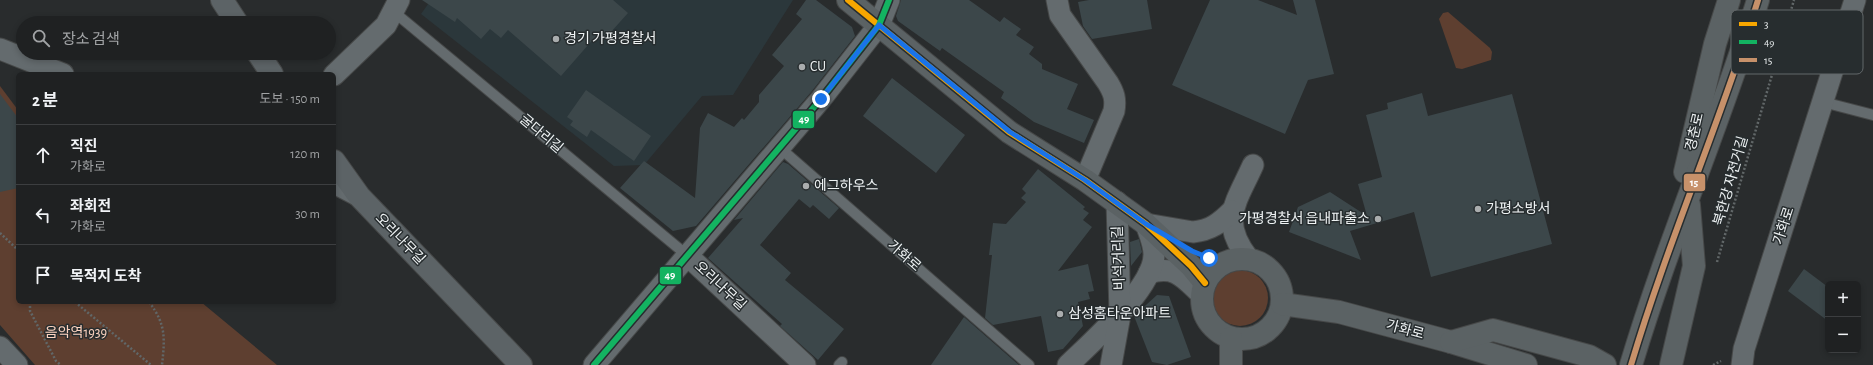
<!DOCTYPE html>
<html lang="ko">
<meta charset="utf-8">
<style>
body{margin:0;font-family:"Alegreya Sans","Noto Sans KR",sans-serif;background:#2c2e2f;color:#f1f3f6}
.controls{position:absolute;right:12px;bottom:12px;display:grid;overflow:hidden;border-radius:6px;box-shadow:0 2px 6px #0003}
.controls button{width:36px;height:36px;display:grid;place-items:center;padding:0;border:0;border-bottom:1px solid #3c3e40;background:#1f2122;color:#f1f3f6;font:20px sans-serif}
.stop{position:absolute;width:12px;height:12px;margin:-9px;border:3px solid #1a73e8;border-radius:50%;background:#fff}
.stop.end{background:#1a73e8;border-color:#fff;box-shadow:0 1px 4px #0008}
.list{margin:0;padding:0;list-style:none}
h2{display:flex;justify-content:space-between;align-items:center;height:52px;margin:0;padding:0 16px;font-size:17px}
h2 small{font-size:13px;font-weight:400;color:#a1a3a5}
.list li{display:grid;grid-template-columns:26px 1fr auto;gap:12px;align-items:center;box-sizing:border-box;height:60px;padding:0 16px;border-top:1px solid #3c3e40}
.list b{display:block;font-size:15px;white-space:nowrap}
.list p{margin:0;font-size:13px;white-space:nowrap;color:#a1a3a5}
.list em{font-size:13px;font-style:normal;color:#a1a3a5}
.icon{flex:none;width:22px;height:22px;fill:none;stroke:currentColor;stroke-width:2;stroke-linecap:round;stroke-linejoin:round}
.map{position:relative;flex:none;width:1873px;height:365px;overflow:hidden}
.search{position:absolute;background:#1f2122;box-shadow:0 2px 6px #0003;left:16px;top:16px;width:320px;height:44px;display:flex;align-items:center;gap:10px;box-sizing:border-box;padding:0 14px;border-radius:22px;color:#a1a3a5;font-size:15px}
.panel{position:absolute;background:#1f2122;box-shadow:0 2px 6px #0003;left:16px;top:72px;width:320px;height:232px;border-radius:6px}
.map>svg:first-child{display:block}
.built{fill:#2b373b}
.green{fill:#5e3f30}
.building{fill:#3c474a}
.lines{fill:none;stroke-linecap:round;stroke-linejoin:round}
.lane-casing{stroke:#464848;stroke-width:12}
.street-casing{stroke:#464848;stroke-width:23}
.secondary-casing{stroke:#464848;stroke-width:24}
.primary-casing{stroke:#464848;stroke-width:24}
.path{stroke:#616768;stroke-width:2.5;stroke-dasharray:2 2;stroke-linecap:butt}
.lane{stroke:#646b6e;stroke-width:10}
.street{stroke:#646b6e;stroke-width:21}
.secondary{stroke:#5c6366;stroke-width:22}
.primary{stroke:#5b6264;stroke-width:22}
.bus-1-casing{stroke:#272d2f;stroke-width:9}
.bus-2-casing{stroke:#272d2f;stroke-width:9}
.bus-3-casing{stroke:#272d2f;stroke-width:9}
.bus-1{stroke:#f7a600;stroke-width:6}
.bus-2{stroke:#13b361;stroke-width:6}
.bus-3{stroke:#c7916a;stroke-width:6}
.route{stroke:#1a73e8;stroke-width:5}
.poi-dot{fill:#aaadae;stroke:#272d2f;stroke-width:1.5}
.labels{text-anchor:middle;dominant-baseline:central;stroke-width:3;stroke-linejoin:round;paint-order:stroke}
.poi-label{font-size:14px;fill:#eff3f4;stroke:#272d2f;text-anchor:start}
.street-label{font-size:14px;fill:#eff3f4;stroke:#272d2f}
.park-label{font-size:14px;fill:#fed4c0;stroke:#272d2f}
.key{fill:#272d2f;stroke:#63686a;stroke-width:1}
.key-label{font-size:11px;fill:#eff3f4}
.line-badge{stroke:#272d2f;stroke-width:1.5}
.badge-label{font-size:11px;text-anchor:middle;font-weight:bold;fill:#fff}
</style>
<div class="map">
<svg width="1873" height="365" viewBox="0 0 1873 365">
<rect width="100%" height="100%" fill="#292c2d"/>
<polygon class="built" points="431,0 793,0 733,95 702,96 644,165 614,166 421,14"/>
<g class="green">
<polygon points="1448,12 1490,48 1492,52 1491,60 1462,69 1456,68 1439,19 1443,13"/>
<polygon points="0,86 18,110 18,302 201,302 277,365 35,365 0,325"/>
<circle cx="1240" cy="298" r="28"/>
</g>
<g class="building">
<polygon points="422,0 613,0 628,13 602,42 596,36 561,76 508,30 501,38 490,29 481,39 457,18 455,22"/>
<polygon points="806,0 816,0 852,27 855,36 812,91 696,226 673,231 620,188 644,161 695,198 700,128 708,113 734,127 742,118 744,120 759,102 759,95 784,66 772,55 802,19 796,14"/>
<polygon points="901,0 969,0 1000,22 1004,17 1021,29 1016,35 1034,47 1029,54 1042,64 1042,69 1078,84 1067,109 1094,120 1084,143 1034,122 1001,98 1004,92 942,48 940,51 898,21 896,16"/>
<polygon points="1089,0 1147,0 1152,29 1092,39 1083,26 1078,2"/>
<polygon points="1210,0 1258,0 1297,15 1293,0 1315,0 1334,74 1308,80 1285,134 1172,85"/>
<polygon points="892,78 965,135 936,173 863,116"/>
<polygon points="586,90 651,136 634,161 591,130 587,137 570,125 573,121 567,117"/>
<polygon points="1422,93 1428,116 1512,94 1552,244 1431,277 1414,212 1350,231 1361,260 1289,232 1298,207 1330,192 1367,216 1358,184 1382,177 1366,115 1388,109 1387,103"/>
<polygon points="0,94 18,118 18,188 0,192"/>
<polygon points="783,162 788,164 839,208 829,219 813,205 810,208 799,199 760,245 791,273 785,280 844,329 818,360 780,326 782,324 708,258 743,218 734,220"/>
<polygon points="1038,169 1085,207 1083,209 1089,213 1083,220 1092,227 1058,271 1088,264 1094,291 1088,292 1090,299 1078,302 1083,326 1063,349 1048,352 1041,316 993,325 985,318 992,255 989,255 993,223 1006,224 1026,202 1021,198 1026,193 1022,189"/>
<polygon points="1139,239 1142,252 1131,266 1130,242"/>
<polygon points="1804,269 1828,287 1828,321 1788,291"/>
<polygon points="1157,295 1169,296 1191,357 1167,365 1152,362 1134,316"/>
<polygon points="964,317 1019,365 931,365"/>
</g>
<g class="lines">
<defs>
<g id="lane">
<polyline points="394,12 688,256"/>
<polyline points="1823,102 1873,115"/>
<polyline points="780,148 1029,365"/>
<polyline points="839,365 842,362"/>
</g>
<g id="street">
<path d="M 1057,0 L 1060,15 L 1108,83 C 1114,93 1116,99 1114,111 L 1085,180"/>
<polyline points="0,49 63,74"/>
<polyline points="334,75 386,25 399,0"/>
<polyline points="334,183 359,196"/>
<polyline points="688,256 805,365"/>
<path d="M 1248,258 C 1219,220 1236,203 1253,165"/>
<path d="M 1149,273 C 1175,265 1183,277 1201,294"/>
<polyline points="0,347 17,365"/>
<polyline points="594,365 821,99 879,25 889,0"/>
<path d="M 1068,365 C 1091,343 1155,286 1154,254 C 1154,244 1149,233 1146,224 L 1193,232 C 1211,230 1220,223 1232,211"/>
<polyline points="1111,365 1120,315 1117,202"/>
<polyline points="1742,365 1744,349 1855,0"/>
</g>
<g id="secondary">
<polyline points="222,0 237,23"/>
<polyline points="258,53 272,74"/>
<polyline points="334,161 359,196 521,365"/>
</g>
<g id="primary">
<polyline points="848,0 1009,132 1085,180 1146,224 1191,266 1205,283"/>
<polyline points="1685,172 1715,44 1729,0"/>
<circle cx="1242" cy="299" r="40"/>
<polyline points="1282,304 1339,312 1451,342 1526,365"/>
<polyline points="1451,342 1493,330 1589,356 1605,365"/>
<polyline points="1231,365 1231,338"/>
<path d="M 1631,365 C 1668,241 1720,123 1758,0"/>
<polyline points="1671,365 1694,266 1689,205"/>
</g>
</defs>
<use href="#lane" class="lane-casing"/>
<use href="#street" class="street-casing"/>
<use href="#secondary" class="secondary-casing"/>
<use href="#primary" class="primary-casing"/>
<g class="path">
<polyline points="0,233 18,250"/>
<polyline points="1717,262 1794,0"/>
<polyline points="30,302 30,311 56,361 61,365"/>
<polyline points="75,302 151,365"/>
<path d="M 149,302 C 166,324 165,338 162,365"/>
<polyline points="1713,365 1721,361"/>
</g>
<use href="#lane" class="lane"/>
<use href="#street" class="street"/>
<use href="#secondary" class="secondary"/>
<use href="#primary" class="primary"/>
<defs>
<polyline id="bus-1" points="848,0 1009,132 1085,180 1146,224 1191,266 1205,283"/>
<polyline id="bus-2" points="594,365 821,99 879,25 889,0"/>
<path id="bus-3" d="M 1631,365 C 1668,241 1720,123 1758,0"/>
</defs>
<use href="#bus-1" class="bus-1-casing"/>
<use href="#bus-2" class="bus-2-casing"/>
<use href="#bus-3" class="bus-3-casing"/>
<use href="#bus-1" class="bus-1"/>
<use href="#bus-2" class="bus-2"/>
<use href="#bus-3" class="bus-3"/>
</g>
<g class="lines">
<polyline class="route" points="821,99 879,25 1010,132 1085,180 1146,224 1192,251 1209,258"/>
</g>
<g class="poi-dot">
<circle cx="556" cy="39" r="4"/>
<circle cx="802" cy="67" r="4"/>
<circle cx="806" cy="186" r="4"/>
<circle cx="1478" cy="209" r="4"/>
<circle cx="1378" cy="219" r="4"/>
<circle cx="1060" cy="314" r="4"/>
</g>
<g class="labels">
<g class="poi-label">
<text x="564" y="39">경기 가평경찰서</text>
<text x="810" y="67">CU</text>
<text x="814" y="186">에그하우스</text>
<text x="1486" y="209">가평소방서</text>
<text x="1370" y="219" text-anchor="end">가평경찰서 읍내파출소</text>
<text x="1068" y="314">삼성홈타운아파트</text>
</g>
<g class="street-label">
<text transform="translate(1695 132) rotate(-77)">경춘로</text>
<text transform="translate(541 134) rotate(40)">굴다리길</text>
<text transform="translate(1731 181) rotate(-74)">북한강 자전거길</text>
<text transform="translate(1784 226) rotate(-72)">가화로</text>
<text transform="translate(400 239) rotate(46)">오리나무길</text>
<text transform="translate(904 256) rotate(41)">가화로</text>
<text transform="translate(1119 258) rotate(-92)">비석거리길</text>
<text transform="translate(720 286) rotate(43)">오리나무길</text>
<text transform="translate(1405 330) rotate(15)">가화로</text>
</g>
<g class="park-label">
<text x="76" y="333">음악역1939</text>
</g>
</g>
<rect x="1731" y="10" width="132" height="64" rx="6" class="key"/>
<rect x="1739" y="22" width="18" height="4" fill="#f7a600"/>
<rect x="1739" y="40" width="18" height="4" fill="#13b361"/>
<rect x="1739" y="58" width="18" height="4" fill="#c7916a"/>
<g class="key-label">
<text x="1764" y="28">3</text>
<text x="1764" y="46">49</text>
<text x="1764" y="64">15</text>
</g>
<g class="line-badge">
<rect x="792" y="110" width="23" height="19" rx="4" fill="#13b361"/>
<rect x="1683" y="173" width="23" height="19" rx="4" fill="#c7916a"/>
<rect x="659" y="266" width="23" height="19" rx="4" fill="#13b361"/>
</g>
<g class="badge-label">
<text x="804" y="123">49</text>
<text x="1694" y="186">15</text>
<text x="670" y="279">49</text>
</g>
</svg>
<div class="controls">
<button>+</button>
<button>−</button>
</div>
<div class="stop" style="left:1209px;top:258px"></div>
<div class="stop end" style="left:821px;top:99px"></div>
<div class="search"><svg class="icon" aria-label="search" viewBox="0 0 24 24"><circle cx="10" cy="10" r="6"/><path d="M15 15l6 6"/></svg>장소 검색</div>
<section class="panel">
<h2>2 분<small>도보 · 150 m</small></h2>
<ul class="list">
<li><svg class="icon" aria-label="ahead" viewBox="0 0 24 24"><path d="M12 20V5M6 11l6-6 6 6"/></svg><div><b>직진</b><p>가화로</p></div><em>120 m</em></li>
<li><svg class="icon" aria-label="left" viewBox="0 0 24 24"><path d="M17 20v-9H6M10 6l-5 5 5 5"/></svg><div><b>좌회전</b><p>가화로</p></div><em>30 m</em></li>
<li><svg class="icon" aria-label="arrive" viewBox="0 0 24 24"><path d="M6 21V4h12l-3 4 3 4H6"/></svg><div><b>목적지 도착</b></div></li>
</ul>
</section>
</div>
